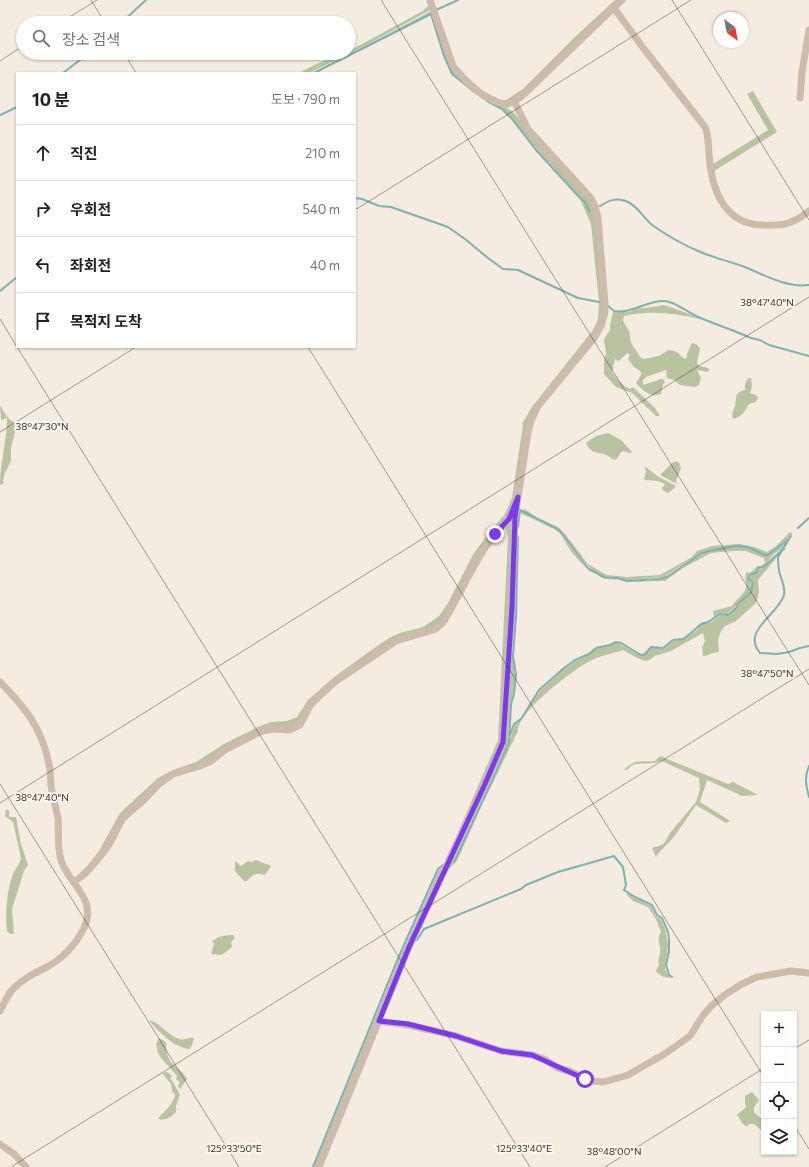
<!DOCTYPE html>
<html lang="ko">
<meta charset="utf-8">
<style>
body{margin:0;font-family:Commissioner,"Noto Sans KR",sans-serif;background:#f2f2f2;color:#202124}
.controls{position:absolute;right:12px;bottom:12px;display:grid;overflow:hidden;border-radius:0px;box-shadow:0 1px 3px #0004}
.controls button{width:36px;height:36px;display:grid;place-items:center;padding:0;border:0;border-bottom:1px solid #e0e0e0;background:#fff;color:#202124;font:20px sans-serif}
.compass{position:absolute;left:713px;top:12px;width:36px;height:36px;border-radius:50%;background:#fff;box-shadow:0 1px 3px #0004;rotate:148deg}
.stop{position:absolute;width:12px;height:12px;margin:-9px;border:3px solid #7c3aed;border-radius:50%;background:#fff}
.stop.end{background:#7c3aed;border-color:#fff;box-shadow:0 1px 4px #0008}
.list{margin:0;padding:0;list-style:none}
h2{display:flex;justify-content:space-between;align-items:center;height:52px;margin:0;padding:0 16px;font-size:17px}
h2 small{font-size:13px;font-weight:400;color:#757577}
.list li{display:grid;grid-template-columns:26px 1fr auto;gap:12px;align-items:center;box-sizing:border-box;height:56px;padding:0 16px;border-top:1px solid #e0e0e0}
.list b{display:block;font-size:15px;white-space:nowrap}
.list em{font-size:13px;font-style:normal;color:#757577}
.icon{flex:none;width:22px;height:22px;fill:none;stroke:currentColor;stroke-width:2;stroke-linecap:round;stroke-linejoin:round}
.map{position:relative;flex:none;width:809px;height:1167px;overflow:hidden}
.search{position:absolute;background:#fff;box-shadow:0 1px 3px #0004;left:16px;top:16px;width:340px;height:44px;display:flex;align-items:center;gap:10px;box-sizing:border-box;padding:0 14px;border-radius:22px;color:#757577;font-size:15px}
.panel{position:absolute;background:#fff;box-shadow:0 1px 3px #0004;left:16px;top:72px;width:340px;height:276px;border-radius:0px}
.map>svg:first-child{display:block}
.green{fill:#b8c4a0}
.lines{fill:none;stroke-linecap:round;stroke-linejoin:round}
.stream{stroke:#7fb0b2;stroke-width:2}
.street{stroke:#cdbbac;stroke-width:7}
.route{stroke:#7c3aed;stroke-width:5}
.ticks{fill:none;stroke:#3b302b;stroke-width:1;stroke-opacity:0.45}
.ticks-label{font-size:10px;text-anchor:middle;fill:#3b302b;stroke:#fbf5ee;stroke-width:4;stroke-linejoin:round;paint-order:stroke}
</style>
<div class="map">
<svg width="809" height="1167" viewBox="0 0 809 1167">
<rect width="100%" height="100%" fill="#f4ebe1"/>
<g class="green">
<polygon points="615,0 619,0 520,95 506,102 485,94 457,69 455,65 467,77 483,91 501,100 506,100 523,89 575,37"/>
<polygon points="428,2 430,10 363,47 309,73 299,73 314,65 344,53 349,53 349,51 423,11 428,6"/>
<polygon points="431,11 448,58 468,84 512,111 517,116 529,133 590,201 594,210 604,295 600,325 537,405 517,497 511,510 451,605 436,627 412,634 335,680 299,724 288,728 273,727 210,759 172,773 122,817 108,844 82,874 79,874 88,865 99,851 120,813 158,778 173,770 196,762 224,744 258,727 271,722 287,721 297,717 308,700 333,678 363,656 389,638 400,633 423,627 439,616 448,603 474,553 492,529 505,514 512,498 523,425 522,424 532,407 593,330 598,319 599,302 591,224 580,199 585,202 590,212 585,202 581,198 524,135 516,124 507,113 502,108 471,90 452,73 444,56 431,14 363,49 311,73 364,47"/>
<polygon points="753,91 777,132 714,171 713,164 768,130 747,94"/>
<path d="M 664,305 C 676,309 688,313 700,319 C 674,313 650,310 624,316 L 623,321 L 629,331 L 631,343 L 641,358 L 644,359 L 659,356 L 668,350 C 680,351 677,354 685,359 L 687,357 L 687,354 L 692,343 L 696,344 L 700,348 L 697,363 L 699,366 L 708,368 L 709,370 L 708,372 L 697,370 L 701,378 L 699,385 L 695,387 L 680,385 L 674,380 L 667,378 L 666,370 L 646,377 L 643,380 L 643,385 L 661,379 L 663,379 L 665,382 L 663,384 L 661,394 C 651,398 643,391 636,383 L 641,375 L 641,372 L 634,367 L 628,359 L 630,355 L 627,353 L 619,361 L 615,359 L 612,372 C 616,379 622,385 630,389 L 633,387 L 655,408 L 660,416 L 656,416 L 632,393 L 616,387 L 604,374 L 604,360 L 606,354 L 604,339 L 610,330 L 610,325 L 613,312 L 629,312 L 638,308 L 645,308 Z"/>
<path d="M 749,378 L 751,378 L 752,386 L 750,393 L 756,395 L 758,398 L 756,402 L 749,404 C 745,411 742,417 733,419 C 731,412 733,412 735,406 C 737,398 734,392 745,390 L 745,383 Z"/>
<path d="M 0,405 C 6,416 8,420 20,425 L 15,432 L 11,448 L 11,461 L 4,475 L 3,484 L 0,485 C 0,463 7,441 7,418 L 1,420 Z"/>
<path d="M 608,433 L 621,440 L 632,452 L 630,453 L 623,451 C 619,453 619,458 615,460 C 611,459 609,456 606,455 C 596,451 591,454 586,443 L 596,436 Z"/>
<polygon points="676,461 679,463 681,468 676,481 677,484 660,475 672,463"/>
<polygon points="644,466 659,477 676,486 670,492 667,493 663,490 662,488 665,484 658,481 646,480 644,479 646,471"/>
<path d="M 524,471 L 519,509 L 526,510 L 538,518 L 558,527 L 566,535 L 588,564 L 603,573 L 608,575 L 626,577 L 660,575 L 692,557 L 697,551 L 712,546 L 740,544 L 754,547 L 767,552 L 775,547 L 790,532 L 793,534 L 790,535 L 787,540 L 778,548 L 768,554 L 765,554 L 748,547 L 725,547 L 700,553 L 664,577 L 627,580 L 618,577 L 604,576 L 592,570 L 559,530 L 519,510 L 517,532 L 515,617 L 512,652 L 515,675 L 513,694 L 510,704 L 508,742 L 495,771 L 453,861 L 454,862 L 497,772 L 509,742 L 515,725 L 521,719 L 540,691 L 564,669 L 576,661 L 586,656 L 596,649 L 610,646 L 616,643 L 620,644 L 641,656 L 645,654 L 651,647 L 663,649 L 674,641 L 683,639 L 692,634 L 697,630 L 701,624 L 709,623 L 721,615 L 728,616 L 738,607 L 739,605 L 751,592 L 754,583 L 749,578 L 749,576 L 756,574 L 759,569 C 768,568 773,556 782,551 L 758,580 L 759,592 L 757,600 L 755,604 L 736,621 L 725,626 L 721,631 L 718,640 L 719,652 C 713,652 705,657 703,656 L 702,647 L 705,641 L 703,633 L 671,651 L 655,656 L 649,660 L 646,661 L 637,658 L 623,650 C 612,654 601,655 590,661 C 573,670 518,711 518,731 L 482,805 L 457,861 L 448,870 L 422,924 L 423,928 L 420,929 L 420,926 L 486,785 L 504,742 L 506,727 L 507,682 L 513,607 L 516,517 Z"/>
<path d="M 520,511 L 558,531 L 588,569 C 593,573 599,576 605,577 C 617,581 657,583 668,577 C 682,569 693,556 709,552 C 721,548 736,545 748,548 C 756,550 761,555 768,556 L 786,543 L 783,548 L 775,553 L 763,567 L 758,568 L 755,573 L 748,574 L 747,578 L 752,584 C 750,597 736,605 727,614 L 720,613 L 714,617 L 713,611 L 732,606 C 736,599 744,595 746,588 C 747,582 744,578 746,572 L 749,573 L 755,569 L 757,566 L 761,566 L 765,563 L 764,558 L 746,551 L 733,551 L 711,553 L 683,568 L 665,581 L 626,582 L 619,580 L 605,579 L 588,570 L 573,554 L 560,534 L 554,529 L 520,513 Z"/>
<polygon points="514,512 503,736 427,905 318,1167 314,1167 400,957 439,870 444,865 498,740 508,537 505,527"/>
<path d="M 660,756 L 728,784 L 733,782 L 758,795 L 741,796 L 738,794 L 707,780 L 700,802 L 730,821 L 726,823 L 696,805 C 688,816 681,828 672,839 C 667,845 660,850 656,857 L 652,848 L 662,845 L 665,842 L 670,833 L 696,802 L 700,789 L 699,778 L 662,761 L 654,763 L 636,764 L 632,765 L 627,770 L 624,770 C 635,759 640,762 655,761 Z"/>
<path d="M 6,809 L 9,811 L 9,816 L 10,817 L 16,817 L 21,844 L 28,865 L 24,871 L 12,909 L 14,934 L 10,934 L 7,931 C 5,915 7,887 14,872 C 17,866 20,864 21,858 L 13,822 L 5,816 Z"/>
<path d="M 256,860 L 271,866 L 265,875 C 256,872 253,874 247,881 L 244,881 L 235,871 L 235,861 L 241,866 L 248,861 L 252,862 Z"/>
<path d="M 627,892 L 634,898 L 651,906 L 656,916 L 661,919 L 666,932 L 668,946 L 665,969 L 668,976 L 671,978 C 665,978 660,976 656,971 L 659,964 C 657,959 660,957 660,952 C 661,945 656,939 661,932 L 656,919 L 648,907 L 633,901 L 627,895 Z"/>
<polygon points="228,935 233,935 235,938 231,942 232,947 222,955 211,954 214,944 212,941 219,937"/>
<path d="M 149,1020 C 161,1023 167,1035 179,1039 C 184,1041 188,1037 194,1038 L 192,1045 L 190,1049 C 176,1049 157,1031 149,1020 Z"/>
<path d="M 159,1038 L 166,1042 C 166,1068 178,1063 187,1079 L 180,1089 L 178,1086 L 180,1082 L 176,1079 L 177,1076 L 162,1059 L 158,1053 L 156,1044 Z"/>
<path d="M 167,1072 L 172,1076 L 170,1079 L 173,1082 L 180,1095 L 176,1106 L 176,1112 C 171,1117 166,1121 158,1119 C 164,1111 173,1105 175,1095 L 172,1091 L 171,1084 L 162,1073 Z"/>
<polygon points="752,1092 759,1100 754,1107 754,1112 764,1121 764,1129 761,1130 754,1124 749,1124 747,1127 743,1124 737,1115 746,1107 745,1103 745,1096"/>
</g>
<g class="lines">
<g class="stream">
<polyline points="436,10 458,0"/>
<polyline points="121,23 146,0"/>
<polyline points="63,73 89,53"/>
<polyline points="314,73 431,14 444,56 452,74 477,94"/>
<polyline points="487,101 502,109 512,119 536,150 580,198 585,202 590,212"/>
<polyline points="0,115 17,107"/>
<polyline points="355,198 362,199 379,206 391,207 448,227 465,239 488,258 503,269 518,270 578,298 599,302"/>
<path d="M 600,206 C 608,201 616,197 626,201 C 639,206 644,220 655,227 C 668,236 684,245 698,251 C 712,257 727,261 742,266 C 763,274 785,288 809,285"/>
<polyline points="0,291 17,277"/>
<path d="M 607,305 L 614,311 C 632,314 647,300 665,301 C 673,301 688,312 696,316 C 714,324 733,330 751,338 L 760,340 L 769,345 L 809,356"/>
<polyline points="518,527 520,510 559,530 589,569 604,577 618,578 627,581 658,579 667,577 700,554 709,551 736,546 748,547 765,555 768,555 788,540"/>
<polyline points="798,528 809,518"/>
<path d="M 791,536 L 778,557 L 778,561 C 779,564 778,567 779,570 C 780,578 786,587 784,595 C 778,615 741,631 760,653 L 777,654 L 789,652 L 800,648 L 809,646"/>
<path d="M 510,735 L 514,724 L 521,719 L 539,690 L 564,668 L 575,660 L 589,654 L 596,648 L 610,645 L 616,642 L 621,643 L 641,655 L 645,654 L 651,647 L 663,648 L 673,640 L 683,639 L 691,633 L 701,624 L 708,622 L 720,614 L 728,615 L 737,607 L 738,604 L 751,592 L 753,583 L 748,578 L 749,575 L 756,573 L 758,568 C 767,568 775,554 784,549"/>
<path d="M 809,766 C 804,778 806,785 809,797"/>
<polyline points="454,862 496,772 509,742 511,704 514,694 516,675 513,656 516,617 518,537"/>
<polyline points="417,940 424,929 521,889 526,885 558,872 614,856 623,867 626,885 624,890 635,897 652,905 657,915 662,918 668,932 669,940 669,951 666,965 669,975 672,977"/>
<polyline points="313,1167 399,956 438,869 443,865"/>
</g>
<g class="street">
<polyline points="430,0 453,66 468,83 484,96 499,103 507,104 521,97 622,0"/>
<path d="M 614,8 L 644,49 L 705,127 C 709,136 708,144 709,154 C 711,186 722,223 761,225 C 783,226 791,225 809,211"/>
<polyline points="800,98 802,72 809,30"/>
<path d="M 0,682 C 26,709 41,726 49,764 C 51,771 50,778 51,785 C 52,796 56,807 58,818 C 59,831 57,848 61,860 C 68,884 98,898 84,928 C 76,944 63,958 47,967 C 35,973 24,978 14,988 C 8,993 4,1004 0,1011"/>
<path d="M 74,882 L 86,873 L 98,859 L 109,845 L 123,818 L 146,798 L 158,785 L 173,774 L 200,766 L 211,761 L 225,750 L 262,731 L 273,729 L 289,730 L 300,725 L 311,704 L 336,681 L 396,641 L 436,629 L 444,621 C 458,598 469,573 483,551 C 492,536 507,525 514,509"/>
<polyline points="379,1021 408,1025 456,1036 501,1051 532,1055 544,1059 558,1068 569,1071 592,1081 604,1082 628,1075 666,1053 690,1036 702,1017 711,1006 726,994 742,984 757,977 791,971 809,973"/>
<polyline points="0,1144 14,1154 26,1167"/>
<polyline points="319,1167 409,947 501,748 505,727 506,682 512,607 515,517 528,432 531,421 538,406 594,338 601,326 605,312 605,304 598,218 595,206 591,198 528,129 514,101"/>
</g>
</g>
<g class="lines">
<polyline class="route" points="495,534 509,519 518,497 515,517 512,607 503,742 485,784 409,947 379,1021 408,1024 456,1036 501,1051 532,1055 585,1079"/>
</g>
<path class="ticks" d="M 91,0 L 105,23M 381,0 L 809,685M 672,0 L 809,220M 60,23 L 97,0M 124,53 L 136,73M 0,61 L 23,46M 355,210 L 691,0M 0,319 L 17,347M 17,347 L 530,1167M 308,347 L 764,1077M 0,432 L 136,347M 0,784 L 239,1167M 0,803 L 809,297M 794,1049 L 809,1040M 794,1125 L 809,1149M 11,1167 L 809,669M 605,1167 L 764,1068"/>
<g class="ticks-label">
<text x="767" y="306">38°47'40"N</text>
<text x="42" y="430">38°47'30"N</text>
<text x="767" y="677">38°47'50"N</text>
<text x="42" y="801">38°47'40"N</text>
<text x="234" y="1152">125°33'50"E</text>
<text x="524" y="1152">125°33'40"E</text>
<text x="614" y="1155">38°48'00"N</text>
</g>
</svg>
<div class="controls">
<button>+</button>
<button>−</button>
<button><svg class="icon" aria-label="locate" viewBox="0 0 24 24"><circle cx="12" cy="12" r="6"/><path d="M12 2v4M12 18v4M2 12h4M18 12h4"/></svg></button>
<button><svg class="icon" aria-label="layers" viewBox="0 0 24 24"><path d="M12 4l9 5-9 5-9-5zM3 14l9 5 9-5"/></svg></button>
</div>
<svg class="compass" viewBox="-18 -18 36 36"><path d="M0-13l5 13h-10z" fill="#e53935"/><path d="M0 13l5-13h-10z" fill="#757577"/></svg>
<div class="stop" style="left:585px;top:1079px"></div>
<div class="stop end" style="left:495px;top:534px"></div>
<div class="search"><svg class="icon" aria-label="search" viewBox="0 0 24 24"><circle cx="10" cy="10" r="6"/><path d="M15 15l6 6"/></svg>장소 검색</div>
<section class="panel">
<h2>10 분<small>도보 · 790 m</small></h2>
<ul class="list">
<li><svg class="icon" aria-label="ahead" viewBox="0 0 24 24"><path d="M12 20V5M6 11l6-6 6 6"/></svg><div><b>직진</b></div><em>210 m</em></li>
<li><svg class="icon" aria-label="right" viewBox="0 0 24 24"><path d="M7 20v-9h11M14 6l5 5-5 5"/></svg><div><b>우회전</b></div><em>540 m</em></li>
<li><svg class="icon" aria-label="left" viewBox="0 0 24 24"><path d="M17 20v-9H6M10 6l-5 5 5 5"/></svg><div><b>좌회전</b></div><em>40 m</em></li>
<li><svg class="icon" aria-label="arrive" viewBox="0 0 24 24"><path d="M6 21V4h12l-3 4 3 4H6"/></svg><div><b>목적지 도착</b></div></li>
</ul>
</section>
</div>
